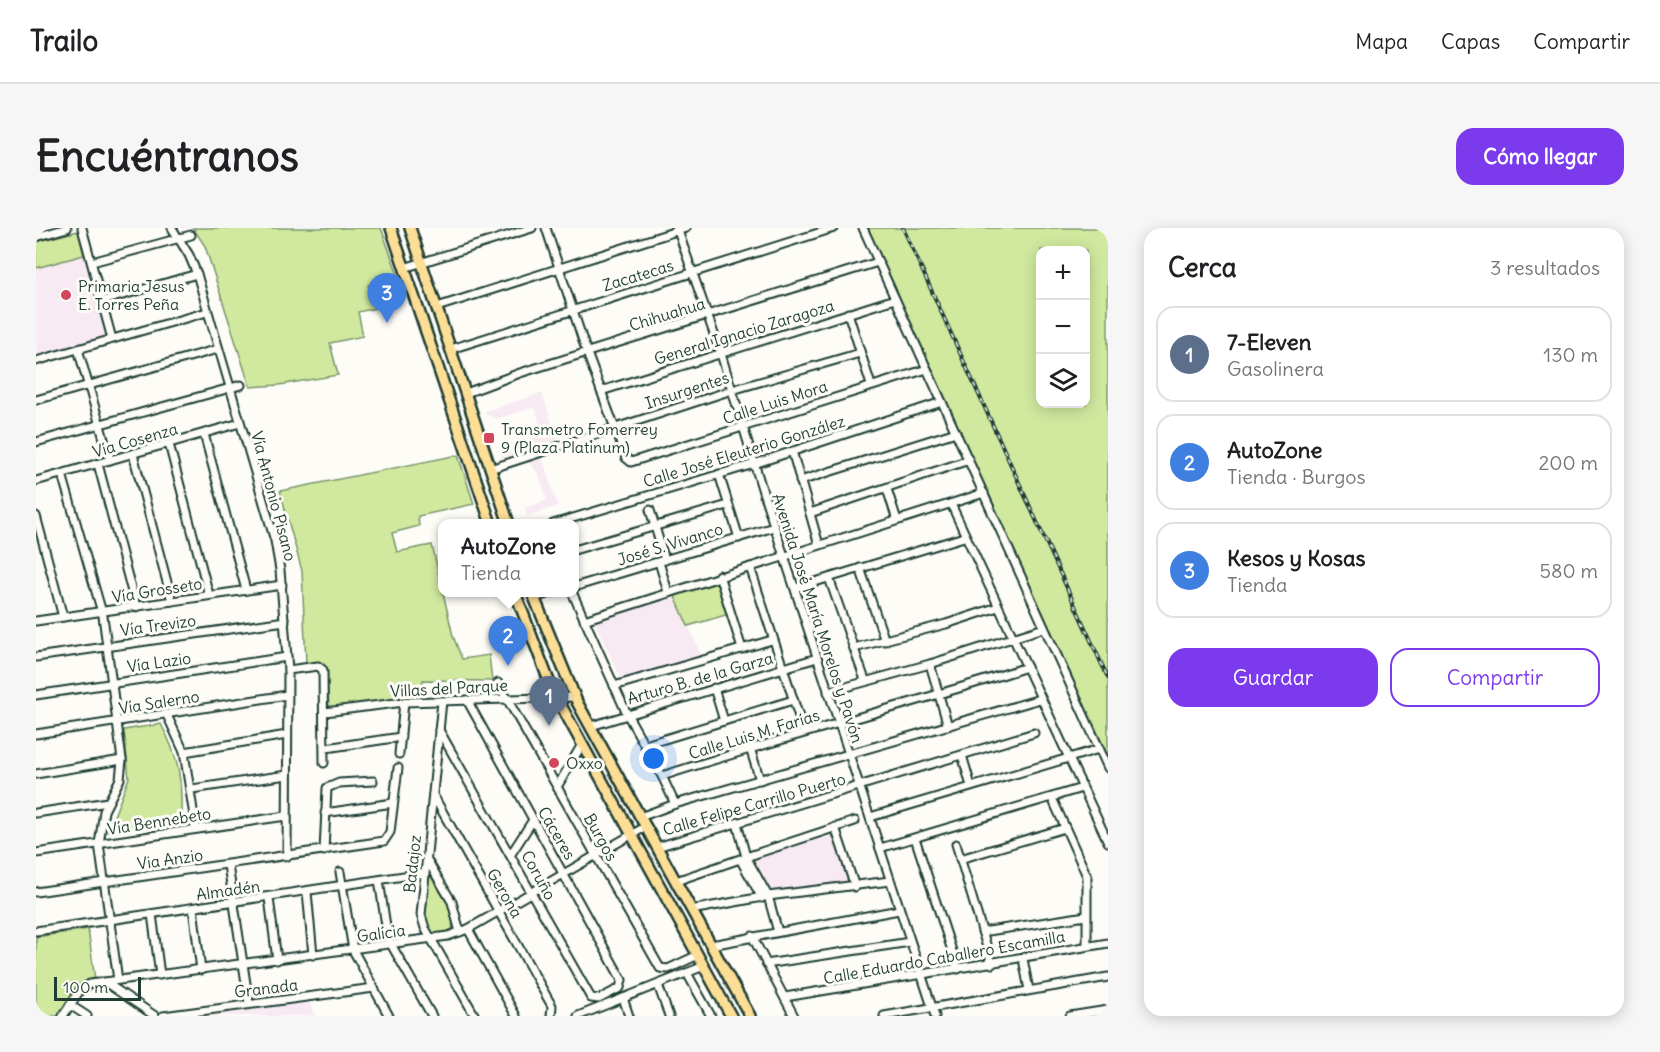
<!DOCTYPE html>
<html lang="es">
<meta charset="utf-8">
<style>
body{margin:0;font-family:Delius,sans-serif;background:#f6f6f6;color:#202124}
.controls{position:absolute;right:18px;top:18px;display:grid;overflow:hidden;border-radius:12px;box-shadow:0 3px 15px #0003}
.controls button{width:54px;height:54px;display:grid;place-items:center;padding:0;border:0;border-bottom:2px solid #e0e0e0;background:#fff;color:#202124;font:30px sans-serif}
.scale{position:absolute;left:18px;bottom:15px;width:87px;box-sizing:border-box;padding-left:6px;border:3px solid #1f3d34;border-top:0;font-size:16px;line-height:21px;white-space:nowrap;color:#1f3d34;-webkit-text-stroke:4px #fdfcf7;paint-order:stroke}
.you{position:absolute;left:618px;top:531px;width:21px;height:21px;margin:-15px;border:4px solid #fff;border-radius:50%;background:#1a73e8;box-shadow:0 0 0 9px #1a73e833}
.badge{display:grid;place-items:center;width:39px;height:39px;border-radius:50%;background:#7c3aed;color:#fff;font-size:20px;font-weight:700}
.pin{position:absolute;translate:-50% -50px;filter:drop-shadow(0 2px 3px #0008)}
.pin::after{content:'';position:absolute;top:32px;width:21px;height:18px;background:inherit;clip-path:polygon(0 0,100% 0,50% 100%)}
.popup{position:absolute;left:402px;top:291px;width:141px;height:78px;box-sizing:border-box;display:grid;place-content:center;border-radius:12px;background:#fff;filter:drop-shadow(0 2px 4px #0005);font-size:20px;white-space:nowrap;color:#757577}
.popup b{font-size:22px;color:#202124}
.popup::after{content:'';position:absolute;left:50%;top:100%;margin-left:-12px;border:12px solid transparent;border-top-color:#fff}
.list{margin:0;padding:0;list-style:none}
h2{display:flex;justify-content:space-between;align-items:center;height:78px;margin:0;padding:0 24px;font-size:26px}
h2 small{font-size:20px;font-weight:400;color:#757577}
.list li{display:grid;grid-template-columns:39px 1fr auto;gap:18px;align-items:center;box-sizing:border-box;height:96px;margin:0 12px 12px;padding:0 12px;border:2px solid #e0e0e0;border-radius:18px}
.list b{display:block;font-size:22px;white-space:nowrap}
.list p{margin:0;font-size:20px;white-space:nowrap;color:#757577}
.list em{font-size:20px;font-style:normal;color:#757577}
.actions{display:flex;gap:12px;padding:18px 24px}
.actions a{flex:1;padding:14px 0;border:2px solid #7c3aed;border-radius:18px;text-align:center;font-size:21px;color:#7c3aed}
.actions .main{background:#7c3aed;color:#fff}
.icon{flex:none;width:33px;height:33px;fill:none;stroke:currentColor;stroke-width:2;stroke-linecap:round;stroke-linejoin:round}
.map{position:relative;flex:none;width:1072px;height:788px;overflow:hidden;border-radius:18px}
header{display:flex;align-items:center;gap:36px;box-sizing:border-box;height:84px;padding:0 30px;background:#fff;border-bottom:2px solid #e0e0e0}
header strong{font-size:28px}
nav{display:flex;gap:33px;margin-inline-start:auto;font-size:21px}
.intro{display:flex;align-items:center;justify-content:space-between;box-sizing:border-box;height:144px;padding:0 36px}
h1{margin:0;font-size:42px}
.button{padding:15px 27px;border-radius:18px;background:#7c3aed;color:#fff;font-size:21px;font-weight:700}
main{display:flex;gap:36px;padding:0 36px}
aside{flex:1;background:#fff;border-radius:18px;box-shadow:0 3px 15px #0003}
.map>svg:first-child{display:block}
.built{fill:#f7eaf2}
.green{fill:#d0e99f;stroke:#78936a;stroke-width:1.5;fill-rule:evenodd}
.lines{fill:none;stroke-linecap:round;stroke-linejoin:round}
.minor-casing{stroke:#1f3d34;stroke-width:11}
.major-casing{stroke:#1f3d34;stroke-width:14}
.minor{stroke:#fdfcf7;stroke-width:7}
.major{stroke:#fdde96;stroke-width:9}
.rail-casing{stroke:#1f3d34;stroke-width:4}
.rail{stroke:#fdfcf7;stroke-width:1.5;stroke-dasharray:4.5;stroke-linecap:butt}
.poi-dot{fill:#d1495b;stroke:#fdfcf7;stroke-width:2}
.labels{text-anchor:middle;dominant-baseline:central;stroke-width:6;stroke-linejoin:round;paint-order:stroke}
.street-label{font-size:16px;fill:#1f3d34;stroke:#fdfcf7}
.poi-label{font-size:16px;fill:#1f3d34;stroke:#fdfcf7;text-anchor:start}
</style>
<header>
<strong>Trailo</strong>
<nav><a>Mapa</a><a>Capas</a><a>Compartir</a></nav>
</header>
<div class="intro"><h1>Encuéntranos</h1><a class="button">Cómo llegar</a></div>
<main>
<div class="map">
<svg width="1072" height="788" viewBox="0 0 1072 788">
<rect width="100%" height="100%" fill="#fdfcf7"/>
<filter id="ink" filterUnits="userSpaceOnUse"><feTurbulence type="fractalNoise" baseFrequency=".0167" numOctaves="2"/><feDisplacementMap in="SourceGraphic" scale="12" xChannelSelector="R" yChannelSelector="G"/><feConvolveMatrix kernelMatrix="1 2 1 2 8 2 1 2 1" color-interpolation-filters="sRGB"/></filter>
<g filter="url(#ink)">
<g class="built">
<polygon points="42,3 70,108 0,127 0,14"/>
<polygon points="506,165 522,213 464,230 468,219 504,207 506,204 500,182 495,180 461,191 451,187 449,183"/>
<polygon points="506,230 522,278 491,288 489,280 511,272 503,247 493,234"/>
<polygon points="638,366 666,429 586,452 557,391"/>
<polygon points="798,607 813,654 737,667 716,632"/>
<polygon points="273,774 279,788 171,788 209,783"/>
</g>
<g class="green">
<polygon points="157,0 345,0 362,47 332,57 340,80 322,84 327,108 294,115 302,147 243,157 214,159 169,18"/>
<path d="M 832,0 L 1072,0 L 1072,528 ZM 1005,22 L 1050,22 L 1050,176 L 1005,176 Z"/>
<polygon points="42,3 48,27 0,40 0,14"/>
<polygon points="422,227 438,276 382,288 383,298 356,305 361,324 396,317 417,408 426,431 453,427 456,453 387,452 385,469 293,481 291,441 283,436 270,436 266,343 244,263"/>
<polygon points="680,351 693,386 652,398 638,366"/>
<path d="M 125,496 C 144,531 146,554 145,593 L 72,603 L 93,550 L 88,502 Z"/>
<polygon points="392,644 417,684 416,706 396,708 387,690"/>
<polygon points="52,701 59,752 46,755 23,788 0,788 0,709"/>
</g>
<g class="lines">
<defs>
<g id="minor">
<polyline points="46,0 76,111"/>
<polyline points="136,0 153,27 161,46 239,313 244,342 252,442 251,628"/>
<polyline points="510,0 551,125 590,230 595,234 891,141"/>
<polyline points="641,0 685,126 727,264 899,788"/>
<polyline points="827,0 1072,540"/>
<polyline points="0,9 31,0"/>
<polyline points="56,34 155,7"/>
<polyline points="368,40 496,0"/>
<polyline points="66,73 161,46"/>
<polyline points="401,79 650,0"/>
<polyline points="812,85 835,157"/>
<polyline points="42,121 74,232"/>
<polyline points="415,121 798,0"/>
<polyline points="0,133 171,84"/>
<polyline points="565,163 859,71"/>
<polyline points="430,165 484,145 842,34"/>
<polyline points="0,172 182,121"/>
<polyline points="168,206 210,362"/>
<polyline points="0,214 205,157"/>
<polyline points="133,216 173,367"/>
<polyline points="756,223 783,317"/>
<polyline points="97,226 136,373"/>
<polyline points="62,236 100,379"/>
<polyline points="454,241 696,162 824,125"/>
<polyline points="26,246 67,388 86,532 84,551 68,583 63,616 82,752"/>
<polyline points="683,246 703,310"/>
<polyline points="0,253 204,195"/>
<polyline points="764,253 920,204"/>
<polyline points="851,261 861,292"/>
<polyline points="915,276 1072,614"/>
<polyline points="614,282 629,332"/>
<polyline points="774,285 933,232"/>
<polyline points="0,288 27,389"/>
<polyline points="517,296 718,236 906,174"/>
<polyline points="538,322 692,277"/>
<polyline points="623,334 632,364"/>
<polyline points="714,339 768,504"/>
<polyline points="824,340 849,413"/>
<polyline points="683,347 706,421"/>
<polyline points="793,350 829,452"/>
<polyline points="538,359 738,299"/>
<polyline points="759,360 928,309"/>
<polyline points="536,364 591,486 626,548 639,576"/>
<polyline points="498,370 518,364"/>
<polyline points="548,392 948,265"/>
<polyline points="0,393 246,357"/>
<polyline points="818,420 910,396 962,379"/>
<polyline points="0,429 249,393"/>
<polyline points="894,436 912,498"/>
<polyline points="252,442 282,438 287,442 288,535"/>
<polyline points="462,455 624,740 632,741 662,727"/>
<polyline points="578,458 736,412"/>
<polyline points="678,460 688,493"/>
<polyline points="792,464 894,436 1008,400"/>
<polyline points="0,467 251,429"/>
<polyline points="406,473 385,687 389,700 439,788"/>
<polyline points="289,484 368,474 539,469"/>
<polyline points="131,487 148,524 160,601"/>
<polyline points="555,498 781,430"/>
<polyline points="403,502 555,770 563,771 584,760 586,752 431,472"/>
<polyline points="0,506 251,467"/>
<polyline points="609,517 757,472"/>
<polyline points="290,520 365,509"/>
<polyline points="714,520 724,552"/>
<polyline points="148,524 251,507"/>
<polyline points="363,526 368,474"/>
<polyline points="926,527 935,558"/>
<polyline points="0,546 86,532"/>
<path d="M 626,548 C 747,509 870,478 991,439"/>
<polyline points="521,559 545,518"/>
<polyline points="156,561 251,547"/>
<polyline points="397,567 516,778 515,788"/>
<polyline points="1016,570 1051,648 1051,718"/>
<polyline points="0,585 72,574"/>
<polyline points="289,585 357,575"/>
<polyline points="604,589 639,576 1004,471"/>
<polyline points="834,589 1063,521"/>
<polyline points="701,595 710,629 732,668 742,704"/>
<polyline points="799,599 819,659"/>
<polyline points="879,610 922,741"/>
<polyline points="920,616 956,736"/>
<polyline points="621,619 998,505"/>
<polyline points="844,620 1046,560"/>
<polyline points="288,623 291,560 303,555 337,553"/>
<polyline points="0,625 250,588"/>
<polyline points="475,626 497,592"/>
<polyline points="710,629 819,593"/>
<polyline points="390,630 416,674 424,704"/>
<polyline points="924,631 1029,600"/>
<polyline points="192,637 213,775"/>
<polyline points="304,644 317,722 353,788"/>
<polyline points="343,652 352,711 396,788"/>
<polyline points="640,653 704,631 726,670"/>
<polyline points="0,664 348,613 354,604 362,540"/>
<polyline points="271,664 277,727"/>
<polyline points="233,670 241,732"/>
<polyline points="157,680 165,742"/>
<polyline points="655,682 732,668 854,653"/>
<polyline points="116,686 124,747"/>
<polyline points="432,701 480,788"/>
<polyline points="0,703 388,645"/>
<polyline points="946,704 1050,688"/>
<polyline points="716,708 758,788"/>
<polyline points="675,717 863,682"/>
<polyline points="987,731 993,762"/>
<polyline points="730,736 874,714"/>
<polyline points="651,745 675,788"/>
<polyline points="69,754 119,788"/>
<polyline points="622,757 633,788"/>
<polyline points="749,769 1072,715"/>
<polyline points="587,770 593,788"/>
<polyline points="34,777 51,788"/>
<polyline points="27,788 44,762 54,756 412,708 432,701 609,599"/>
<polyline points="127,788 338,760"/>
<polyline points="542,788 668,738"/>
<polyline points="848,788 1072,749"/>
<polyline points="1034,788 1072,782"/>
</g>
<g id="major">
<polyline points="355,0 455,296"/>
<polyline points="374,0 473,296"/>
<polyline points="479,364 516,461 695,788"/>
<polyline points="496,364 541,474 714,788"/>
</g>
</defs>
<use href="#minor" class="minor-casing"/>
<use href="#major" class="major-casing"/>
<use href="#minor" class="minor"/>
<use href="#major" class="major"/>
<defs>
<polyline id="rail" points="867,0 1072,450"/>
</defs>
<use href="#rail" class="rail-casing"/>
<use href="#rail" class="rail"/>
</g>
</g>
<g class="poi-dot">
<circle cx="30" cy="67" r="6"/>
<rect x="447" y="204" width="12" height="12" rx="3"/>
<circle cx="518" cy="535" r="6"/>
</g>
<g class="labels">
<g class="street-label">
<text transform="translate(602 47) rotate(-17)">Zacatecas</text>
<text transform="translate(631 86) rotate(-17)">Chihuahua</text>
<text transform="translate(708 104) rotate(-17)">General Ignacio Zaragoza</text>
<text transform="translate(651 162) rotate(-18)">Insurgentes</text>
<text transform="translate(739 174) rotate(-18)">Calle Luis Mora</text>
<text transform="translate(99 212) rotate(-16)">Vía Cosenza</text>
<text transform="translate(708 223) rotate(-17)">Calle José Eleuterio González</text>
<text transform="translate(238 268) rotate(75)">Vía Antonio Pisano</text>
<text transform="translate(634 316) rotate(-17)">José S. Vivanco</text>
<text transform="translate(121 362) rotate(-9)">Vía Grosseto</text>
<text transform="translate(782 390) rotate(72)">Avenida José María Morelos y Pavón</text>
<text transform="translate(122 397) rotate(-8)">Vía Trevizo</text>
<text transform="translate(123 434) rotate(-8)">Vía Lazio</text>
<text transform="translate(664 450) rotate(-16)">Arturo B. de la Garza</text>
<text transform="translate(413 460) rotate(-3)">Villas del Parque</text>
<text transform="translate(123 474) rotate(-9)">Vía Salerno</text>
<text transform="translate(718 506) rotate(-17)">Calle Luis M. Farías</text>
<text transform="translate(718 576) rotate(-16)">Calle Felipe Carrillo Puerto</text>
<text transform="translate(123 593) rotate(-9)">Vía Bennebeto</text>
<text transform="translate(521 605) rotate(60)">Cáceres</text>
<text transform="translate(565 609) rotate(61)">Burgos</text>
<text transform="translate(134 631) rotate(-8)">Via Anzio</text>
<text transform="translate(376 636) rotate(-84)">Badajoz</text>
<text transform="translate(503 647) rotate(61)">Coruño</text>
<text transform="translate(192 662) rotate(-8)">Almadén</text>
<text transform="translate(469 665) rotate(60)">Gerona</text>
<text transform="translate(345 705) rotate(-8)">Galicia</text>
<text transform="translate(908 729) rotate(-10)">Calle Eduardo Caballero Escamilla</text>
<text transform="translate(230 760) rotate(-7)">Granada</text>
</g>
<g class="poi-label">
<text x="42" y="58">Primaria Jesus<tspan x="42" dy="18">E. Torres Peña</tspan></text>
<text x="465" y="201">Transmetro Fomerrey<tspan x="465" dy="18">9 (Plaza Platinum)</tspan></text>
<text x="530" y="535">Oxxo</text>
</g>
</g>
</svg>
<div class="controls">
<button>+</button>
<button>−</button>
<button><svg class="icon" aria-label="layers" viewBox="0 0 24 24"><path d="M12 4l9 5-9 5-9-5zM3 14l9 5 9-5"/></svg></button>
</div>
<div class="scale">100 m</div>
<div class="you"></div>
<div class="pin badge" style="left:513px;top:498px;background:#5c6f8a">1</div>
<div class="pin badge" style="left:472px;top:438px;background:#3f7fe0">2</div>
<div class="popup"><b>AutoZone</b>Tienda</div>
<div class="pin badge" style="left:351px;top:95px;background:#3f7fe0">3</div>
</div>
<aside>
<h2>Cerca<small>3 resultados</small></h2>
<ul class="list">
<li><span class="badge" style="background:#5c6f8a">1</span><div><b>7-Eleven</b><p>Gasolinera</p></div><em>130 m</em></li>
<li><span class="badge" style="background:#3f7fe0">2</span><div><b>AutoZone</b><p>Tienda · Burgos</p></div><em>200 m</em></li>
<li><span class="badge" style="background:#3f7fe0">3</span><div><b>Kesos y Kosas</b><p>Tienda</p></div><em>580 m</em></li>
</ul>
<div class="actions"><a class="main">Guardar</a><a>Compartir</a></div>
</aside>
</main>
